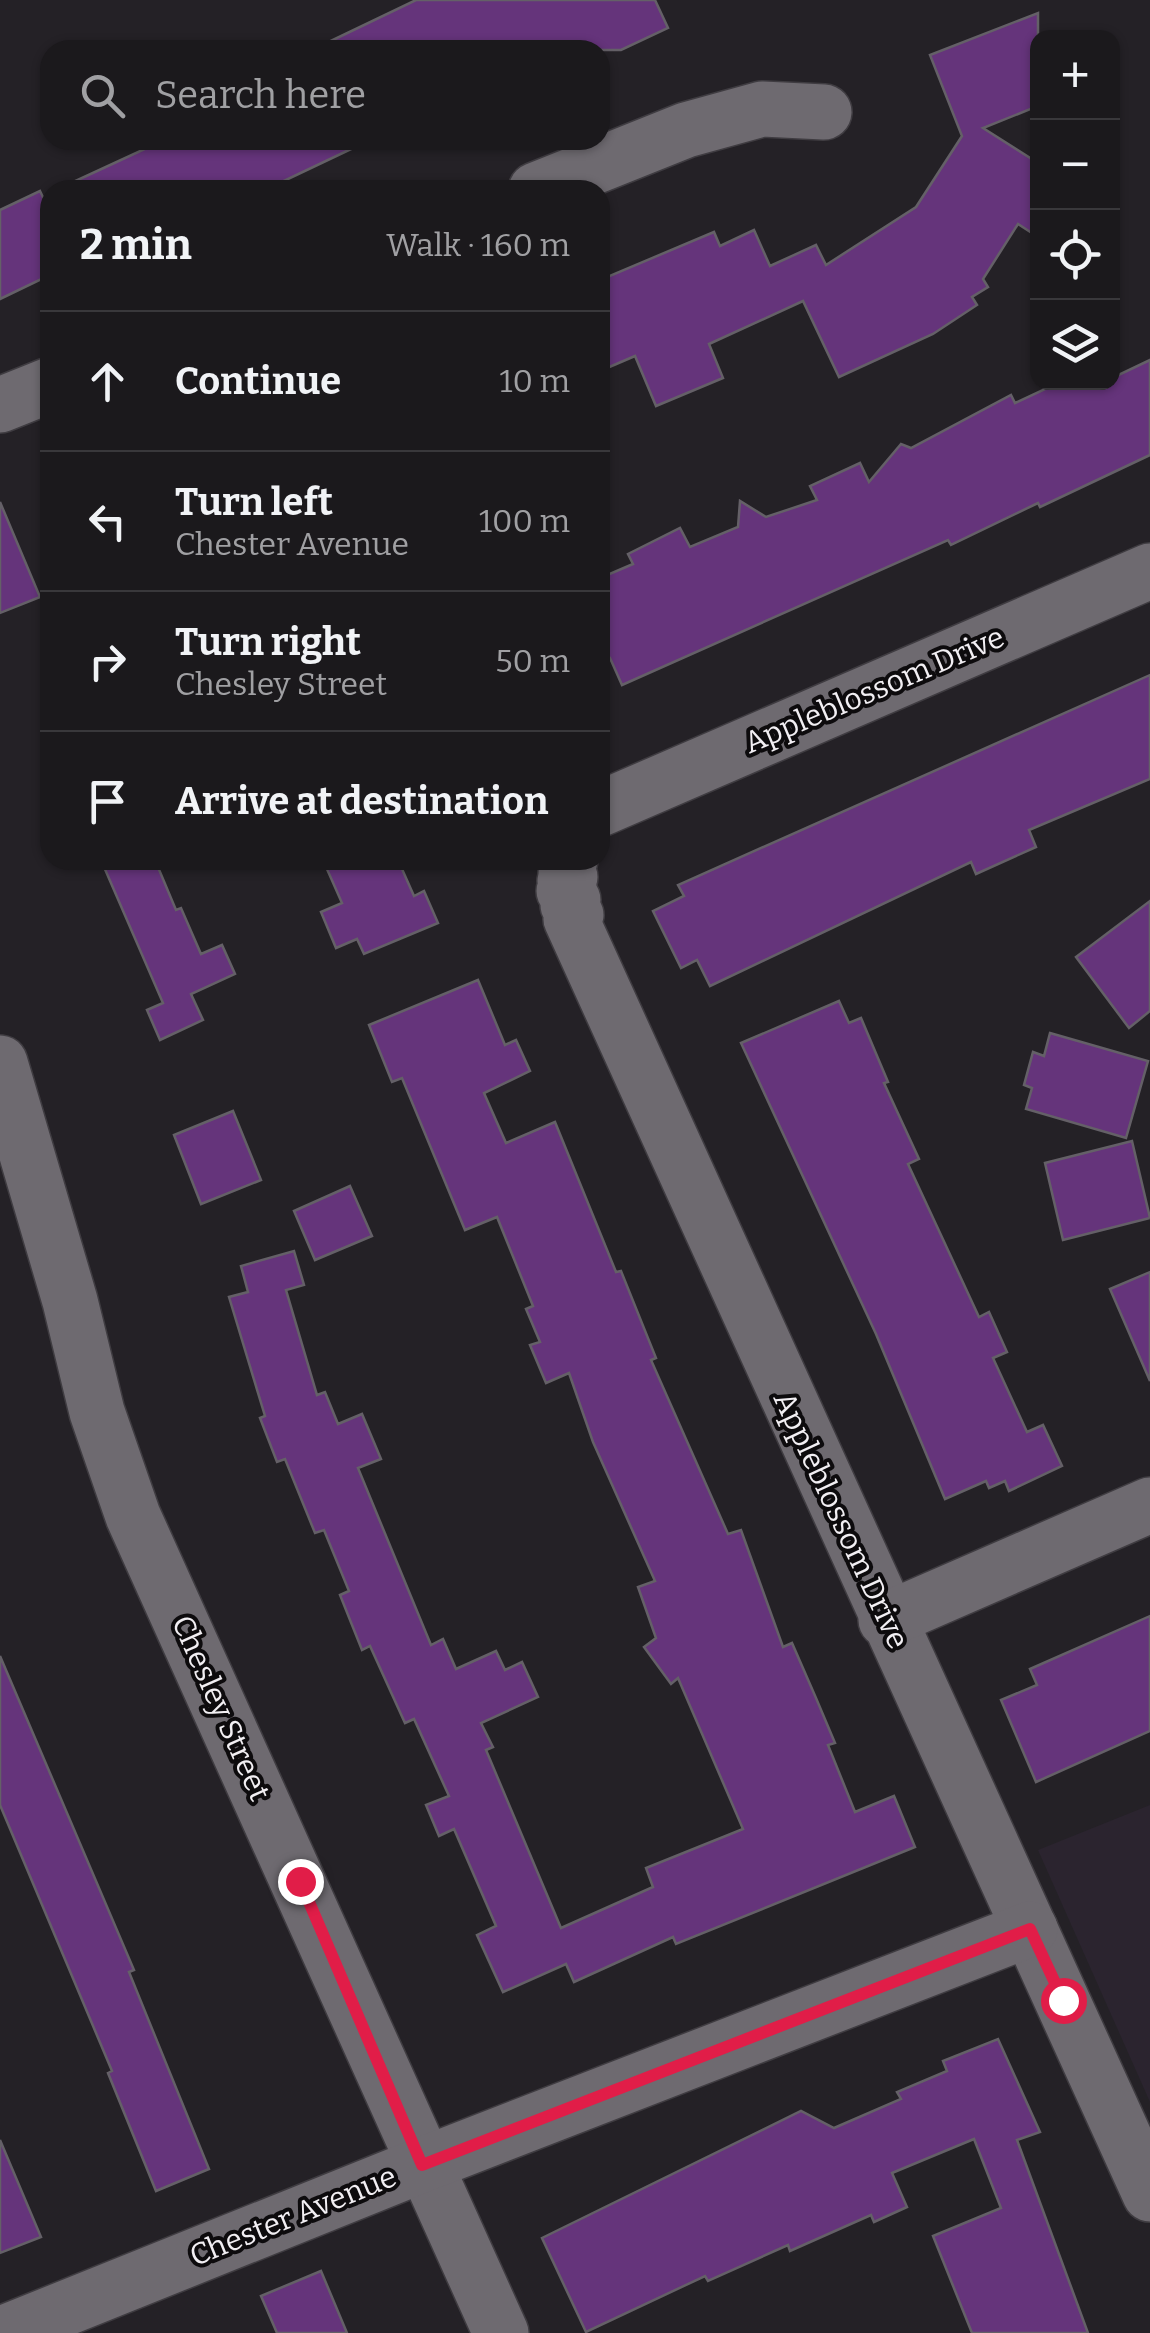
<!DOCTYPE html>
<meta charset="utf-8">
<style>
body{margin:0;font-family:Bitter,serif;background:#242225;color:#f1f3f6}
.controls{position:absolute;right:30px;top:30px;display:grid;overflow:hidden;border-radius:20px;box-shadow:0 2px 8px #0004}
.controls button{width:90px;height:90px;display:grid;place-items:center;padding:0;border:0;border-bottom:2px solid #39383b;background:#1b191c;color:#f1f3f6;font:50px sans-serif}
.stop{position:absolute;width:30px;height:30px;margin:-22px;border:8px solid #e11d48;border-radius:50%;background:#fff}
.stop.end{background:#e11d48;border-color:#fff;box-shadow:0 2px 10px #0008}
.list{margin:0;padding:0;list-style:none}
h2{display:flex;justify-content:space-between;align-items:center;height:130px;margin:0;padding:0 40px;font-size:42px}
h2 small{font-size:32px;font-weight:400;color:#a0a0a3}
.list li{display:grid;grid-template-columns:65px 1fr auto;gap:30px;align-items:center;box-sizing:border-box;height:140px;padding:0 40px;border-top:2px solid #39383b}
.list b{display:block;font-size:38px;white-space:nowrap}
.list p{margin:0;font-size:32px;white-space:nowrap;color:#a0a0a3}
.list em{font-size:32px;font-style:normal;color:#a0a0a3}
.icon{flex:none;width:55px;height:55px;fill:none;stroke:currentColor;stroke-width:2;stroke-linecap:round;stroke-linejoin:round}
.map{position:relative;flex:none;width:1150px;height:2333px;overflow:hidden}
.search{position:absolute;background:#1b191c;box-shadow:0 2px 8px #0004;left:40px;top:40px;width:570px;height:110px;display:flex;align-items:center;gap:25px;box-sizing:border-box;padding:0 35px;border-radius:30px;color:#a0a0a3;font-size:38px}
.panel{position:absolute;background:#1b191c;box-shadow:0 2px 8px #0004;left:40px;top:180px;width:570px;height:690px;border-radius:30px}
.map>svg:first-child{display:block}
.built{fill:#2b242f}
.building{fill:#65347b;stroke:#646067;stroke-width:2.5}
.lines{fill:none;stroke-linecap:round;stroke-linejoin:round}
.minor-casing{stroke:#3f3c41;stroke-width:58}
.minor{stroke:#6e6a70;stroke-width:55}
.route{stroke:#e11d48;stroke-width:12}
.labels{text-anchor:middle;dominant-baseline:central;stroke-width:8;stroke-linejoin:round;paint-order:stroke}
.street-label{font-size:30px;fill:#f2eff3;stroke:#0d0b0d}
</style>
<div class="map">
<svg width="1150" height="2333" viewBox="0 0 1150 2333">
<rect width="100%" height="100%" fill="#242126"/>
<polygon class="built" points="1150,1805 1150,2102 1038,1850"/>
<g class="building">
<polygon points="416,0 655,0 668,28 621,50 312,50"/>
<polygon points="1038,13 1038,106 983,128 1038,163 1038,237 1018,224 983,279 988,287 972,297 977,305 933,334 839,377 803,301 709,344 723,378 656,406 635,356 600,371 600,280 714,232 720,246 754,230 770,266 816,245 826,265 916,207 962,136 930,55"/>
<polygon points="164,140 370,140 265,190 56,190"/>
<polygon points="40,191 50,212 50,275 0,299 0,210"/>
<polygon points="1150,360 1150,455 1040,507 1038,503 951,545 948,540 622,685 610,658 600,662 600,578 633,564 628,554 680,528 690,547 738,527 740,501 766,517 817,500 810,486 860,463 869,482 901,444 911,448 1011,395 1015,403 1060,382 1112,382 1112,378"/>
<polygon points="0,502 40,597 0,613"/>
<polygon points="1150,675 1150,779 1029,830 1036,847 976,874 971,862 710,986 697,960 681,968 653,911 684,896 678,885"/>
<polygon points="101,860 155,860 176,910 181,908 201,954 222,945 235,974 191,994 203,1020 160,1040 147,1010 163,1003"/>
<polygon points="323,860 398,860 414,896 424,891 438,923 364,954 357,939 336,948 321,912 342,903"/>
<polygon points="1150,901 1150,1011 1129,1028 1076,957"/>
<polygon points="478,980 505,1045 516,1040 530,1071 484,1093 506,1143 555,1122 616,1272 621,1271 656,1358 651,1360 728,1534 741,1530 783,1647 792,1643 816,1698 835,1743 828,1745 855,1812 894,1796 915,1847 676,1944 673,1937 574,1982 566,1964 503,1992 477,1935 496,1926 454,1829 439,1836 426,1805 449,1796 414,1719 405,1723 370,1646 362,1650 340,1595 349,1591 324,1530 315,1533 285,1459 277,1462 260,1418 265,1416 229,1297 248,1292 241,1266 294,1251 304,1285 286,1290 317,1395 325,1392 338,1424 362,1414 381,1459 358,1468 431,1645 443,1639 456,1669 496,1651 505,1670 522,1662 538,1697 481,1723 493,1747 486,1750 561,1928 653,1887 646,1868 743,1829 678,1678 671,1684 644,1647 656,1638 638,1587 655,1581 593,1442 569,1373 546,1383 530,1345 540,1342 526,1309 533,1306 497,1217 465,1230 402,1078 392,1082 369,1025"/>
<polygon points="839,1001 849,1023 861,1018 888,1082 884,1083 919,1159 908,1164 979,1317 989,1312 1007,1352 993,1358 1027,1432 1043,1425 1062,1466 1009,1491 1005,1481 989,1488 986,1481 945,1499 876,1334 741,1043"/>
<polygon points="1050,1033 1148,1061 1126,1138 1026,1109 1032,1088 1024,1085 1033,1052 1044,1056"/>
<polygon points="233,1111 261,1180 201,1204 174,1135"/>
<polygon points="1132,1141 1150,1218 1063,1240 1045,1163"/>
<polygon points="350,1186 372,1236 315,1260 294,1211"/>
<polygon points="1150,1272 1150,1381 1110,1289"/>
<polygon points="1150,1616 1150,1731 1036,1782 1001,1700 1037,1685 1030,1669"/>
<polygon points="0,1656 134,1970 129,1972 209,2169 156,2191 108,2073 112,2071 0,1805"/>
<polygon points="998,2039 1040,2132 1017,2140 1088,2333 972,2333 933,2236 1001,2208 974,2139 892,2173 907,2207 874,2222 871,2215 790,2251 788,2245 708,2281 705,2276 586,2332 542,2238 801,2111 834,2128 901,2099 897,2092 947,2071 943,2061"/>
<polygon points="0,2140 41,2237 0,2253"/>
<polygon points="321,2271 347,2333 277,2333 261,2296"/>
</g>
<g class="lines">
<defs>
<g id="minor">
<polyline points="536,190 686,130 762,109 824,112"/>
<polyline points="0,405 50,385"/>
<polyline points="600,809 1150,571"/>
<polyline points="570,860 566,873 570,877 565,881 569,886 564,891 573,900 568,905 576,915 571,919 1150,2194"/>
<polyline points="0,1063 70,1301 97,1412 133,1516 501,2333"/>
<polyline points="886,1620 1150,1505"/>
<polyline points="4,2333 422,2165 1030,1929"/>
</g>
</defs>
<use href="#minor" class="minor-casing"/>
<use href="#minor" class="minor"/>
</g>
<g class="lines">
<polyline class="route" points="300,1881 422,2165 1030,1929 1063,2000"/>
</g>
<g class="labels">
<g class="street-label">
<text transform="translate(874 690) rotate(-23)">Appleblossom Drive</text>
<text transform="translate(841 1520) rotate(65)">Appleblossom Drive</text>
<text transform="translate(221 1708) rotate(66)">Chesley Street</text>
<text transform="translate(293 2216) rotate(-22)">Chester Avenue</text>
</g>
</g>
</svg>
<div class="controls">
<button>+</button>
<button>−</button>
<button><svg class="icon" aria-label="locate" viewBox="0 0 24 24"><circle cx="12" cy="12" r="6"/><path d="M12 2v4M12 18v4M2 12h4M18 12h4"/></svg></button>
<button><svg class="icon" aria-label="layers" viewBox="0 0 24 24"><path d="M12 4l9 5-9 5-9-5zM3 14l9 5 9-5"/></svg></button>
</div>
<div class="stop" style="left:1063px;top:2000px"></div>
<div class="stop end" style="left:300px;top:1881px"></div>
<div class="search"><svg class="icon" aria-label="search" viewBox="0 0 24 24"><circle cx="10" cy="10" r="6"/><path d="M15 15l6 6"/></svg>Search here</div>
<section class="panel">
<h2>2 min<small>Walk · 160 m</small></h2>
<ul class="list">
<li><svg class="icon" aria-label="ahead" viewBox="0 0 24 24"><path d="M12 20V5M6 11l6-6 6 6"/></svg><div><b>Continue</b></div><em>10 m</em></li>
<li><svg class="icon" aria-label="left" viewBox="0 0 24 24"><path d="M17 20v-9H6M10 6l-5 5 5 5"/></svg><div><b>Turn left</b><p>Chester Avenue</p></div><em>100 m</em></li>
<li><svg class="icon" aria-label="right" viewBox="0 0 24 24"><path d="M7 20v-9h11M14 6l5 5-5 5"/></svg><div><b>Turn right</b><p>Chesley Street</p></div><em>50 m</em></li>
<li><svg class="icon" aria-label="arrive" viewBox="0 0 24 24"><path d="M6 21V4h12l-3 4 3 4H6"/></svg><div><b>Arrive at destination</b></div></li>
</ul>
</section>
</div>
